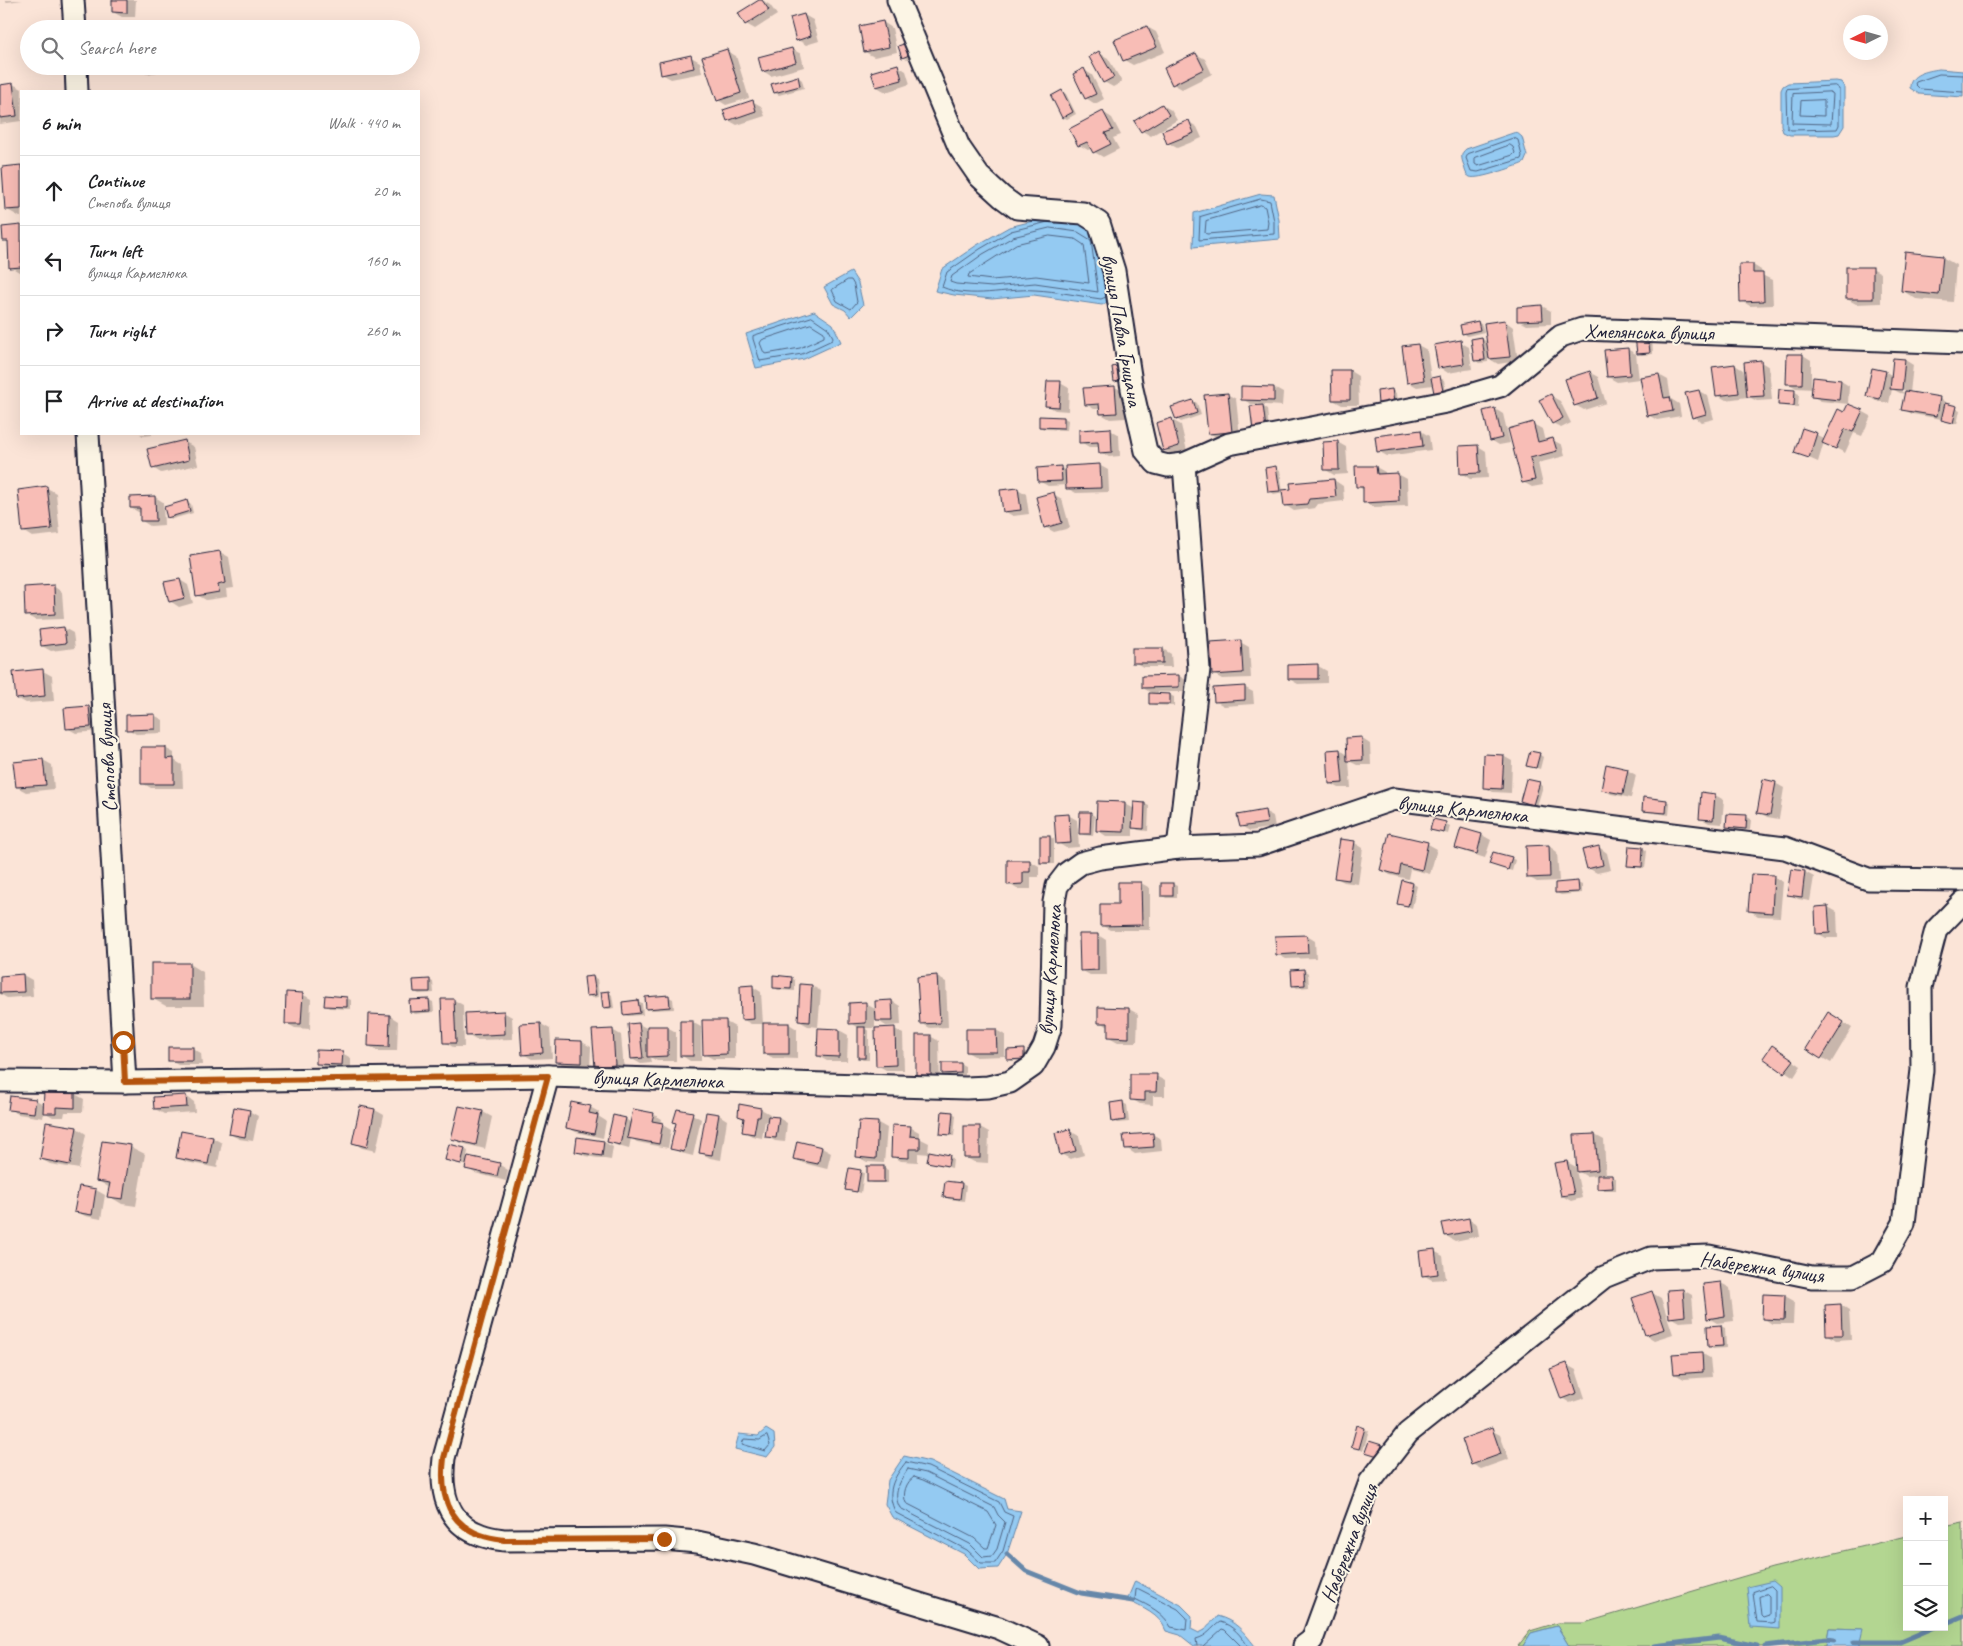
<!DOCTYPE html>
<meta charset="utf-8">
<style>
body{margin:0;font-family:Caveat,sans-serif;background:#f6f6f6;color:#202124}
.controls{position:absolute;right:15px;bottom:15px;display:grid;overflow:hidden;border-radius:0px;box-shadow:0 5px 20px #0002}
.controls button{width:45px;height:45px;display:grid;place-items:center;padding:0;border:0;border-bottom:1px solid #e0e0e0;background:#fff;color:#202124;font:25px sans-serif}
.compass{position:absolute;left:1843px;top:15px;width:45px;height:45px;border-radius:50%;background:#fff;box-shadow:0 5px 20px #0002;rotate:265deg}
.stop{position:absolute;width:15px;height:15px;margin:-11px;border:4px solid #b45309;border-radius:50%;background:#fff}
.stop.end{background:#b45309;border-color:#fff;box-shadow:0 1px 5px #0008}
.list{margin:0;padding:0;list-style:none}
h2{display:flex;justify-content:space-between;align-items:center;height:65px;margin:0;padding:0 20px;font-size:21px}
h2 small{font-size:16px;font-weight:400;color:#757577}
.list li{display:grid;grid-template-columns:32px 1fr auto;gap:15px;align-items:center;box-sizing:border-box;height:70px;padding:0 20px;border-top:1px solid #e0e0e0}
.list b{display:block;font-size:19px;white-space:nowrap}
.list p{margin:0;font-size:16px;white-space:nowrap;color:#757577}
.list em{font-size:16px;font-style:normal;color:#757577}
.icon{flex:none;width:28px;height:28px;fill:none;stroke:currentColor;stroke-width:2;stroke-linecap:round;stroke-linejoin:round}
.map{position:relative;flex:none;width:1963px;height:1646px;overflow:hidden}
.search{position:absolute;background:#fff;box-shadow:0 5px 20px #0002;left:20px;top:20px;width:400px;height:55px;display:flex;align-items:center;gap:12px;box-sizing:border-box;padding:0 18px;border-radius:28px;color:#757577;font-size:19px}
.panel{position:absolute;background:#fff;box-shadow:0 5px 20px #0002;left:20px;top:90px;width:400px;height:345px;border-radius:0px}
.map>svg:first-child{display:block}
.green{fill:#b3d691;stroke:#6a7c66}
.water{fill:#94caf2;stroke:#6687a9}
.shadow{fill:#0003}
.lines{fill:none;stroke-linecap:round;stroke-linejoin:round}
.shore{stroke:#506584;stroke-width:1}
.stream{stroke:#6687a9;stroke-width:5}
.building{fill:#f8bdb6;stroke:#22223b}
.minor-casing{stroke:#22223b;stroke-width:25}
.minor{stroke:#fcf5e5;stroke-width:21}
.route{stroke:#b45309;stroke-width:6}
.labels{text-anchor:middle;dominant-baseline:central;stroke-width:4;stroke-linejoin:round;paint-order:stroke}
.street-label{font-size:21px;fill:#22223b;stroke:#fcf5e5}
</style>
<div class="map">
<svg width="1963" height="1646" viewBox="0 0 1963 1646">
<rect width="100%" height="100%" fill="#fbe4d7"/>
<filter id="ink" filterUnits="userSpaceOnUse"><feTurbulence type="fractalNoise" baseFrequency=".02" numOctaves="2"/><feDisplacementMap in="SourceGraphic" scale="10" xChannelSelector="R" yChannelSelector="G"/><feConvolveMatrix kernelMatrix="1 2 1 2 8 2 1 2 1" color-interpolation-filters="sRGB"/></filter>
<g filter="url(#ink)">
<polygon class="green" points="1963,1522 1963,1646 1859,1646 1862,1629 1829,1628 1826,1646 1569,1646 1557,1626 1531,1633 1523,1646 1518,1646 1530,1631 1557,1623 1584,1623 1772,1568 1907,1536 1907,1627 1944,1627 1944,1526"/>
<g class="water">
<path d="M 1939,69 L 1963,71 L 1963,97 L 1919,94 L 1910,88 C 1909,74 1927,71 1939,69 Z"/>
<polygon points="1836,81 1841,82 1844,87 1844,126 1839,134 1834,135 1790,135 1783,132 1781,125 1781,90 1783,86 1788,83"/>
<path d="M 1516,132 L 1522,137 L 1527,156 L 1524,163 C 1514,167 1478,180 1470,177 C 1465,175 1465,168 1463,163 C 1461,157 1461,153 1466,149 Z"/>
<polygon points="1261,194 1274,195 1279,220 1280,239 1193,247 1194,213"/>
<polygon points="1049,217 1082,221 1101,234 1112,300 1102,305 1034,295 992,299 954,295 935,291 942,269 977,245 1009,227"/>
<polygon points="851,272 858,283 863,305 851,317 845,310 833,304 824,287"/>
<polygon points="814,311 833,324 841,342 804,359 756,368 746,334"/>
<polygon points="766,1429 774,1434 775,1447 767,1457 735,1449 739,1434 758,1436"/>
<polygon points="904,1456 930,1462 1004,1499 1007,1509 1021,1511 1007,1554 998,1568 979,1569 964,1554 892,1517 885,1504 888,1480"/>
<path d="M 1135,1581 L 1181,1605 L 1192,1616 L 1191,1629 L 1199,1633 L 1205,1630 C 1208,1623 1214,1622 1217,1616 C 1236,1621 1243,1631 1255,1646 L 1194,1646 L 1180,1635 L 1166,1631 C 1160,1614 1142,1608 1127,1600 Z"/>
<polygon points="1773,1581 1780,1587 1780,1629 1751,1627 1747,1587"/>
<polygon points="1557,1626 1569,1646 1523,1646 1531,1633"/>
<polygon points="1829,1628 1863,1629 1859,1646 1826,1646"/>
</g>
<g class="shadow">
<polygon points="4,0 23,0 7,2"/>
<polygon points="114,0 136,0 135,17 122,17 113,12"/>
<polygon points="762,0 770,5 777,15 755,29 746,24"/>
<polygon points="804,15 813,20 819,41 806,45 798,40"/>
<polygon points="883,22 892,28 897,52 874,57 865,52"/>
<polygon points="1147,27 1156,32 1165,52 1133,65 1124,60"/>
<polygon points="899,47 917,55 907,59 903,57"/>
<polygon points="792,49 801,54 804,67 771,76 763,71"/>
<polygon points="727,51 736,56 749,98 726,105 718,100"/>
<polygon points="1099,53 1108,58 1122,82 1113,87 1104,82"/>
<polygon points="1196,54 1205,59 1212,74 1182,89 1173,84"/>
<polygon points="691,57 700,62 702,73 671,79 662,74"/>
<polygon points="138,66 173,66 173,69 147,74 138,69"/>
<polygon points="898,66 906,71 910,84 886,92 877,87"/>
<polygon points="1084,70 1092,75 1104,99 1095,104 1086,98"/>
<polygon points="798,77 802,80 804,88 779,95 775,93"/>
<polygon points="13,84 22,89 21,121 0,124 0,86"/>
<polygon points="1062,92 1066,94 1076,114 1067,119 1063,117"/>
<polygon points="752,101 761,106 765,116 737,125 728,120"/>
<polygon points="1162,105 1171,110 1177,120 1151,136 1142,131"/>
<polygon points="1103,112 1112,118 1121,135 1113,138 1119,149 1103,157 1094,152 1092,148 1088,150 1079,145"/>
<polygon points="1189,122 1197,127 1202,138 1177,148 1168,143"/>
<polygon points="21,167 21,217 20,217 6,209 3,168"/>
<polygon points="21,227 21,272 19,272 11,267 9,243 4,240 4,228"/>
<polygon points="1942,257 1956,265 1953,302 1916,299 1903,291"/>
<polygon points="1753,265 1761,270 1762,275 1772,280 1773,305 1750,306 1742,301"/>
<polygon points="1872,268 1881,273 1881,303 1856,304 1847,299"/>
<polygon points="1542,306 1551,311 1551,324 1527,325 1518,320"/>
<polygon points="1505,321 1513,327 1518,361 1498,364 1488,358 1488,362 1479,363 1475,360 1482,339 1488,342"/>
<polygon points="1478,322 1482,325 1484,332 1467,336 1464,333"/>
<polygon points="1652,338 1653,354 1642,355 1638,353"/>
<polygon points="1460,342 1469,347 1472,369 1448,373 1439,367"/>
<polygon points="1418,345 1427,350 1431,379 1440,378 1444,380 1446,393 1439,395 1435,392 1433,385 1417,387 1408,382"/>
<polygon points="1627,349 1636,354 1639,379 1617,382 1608,377"/>
<polygon points="1803,355 1811,360 1811,386 1841,381 1849,386 1848,404 1821,401 1812,396 1813,389 1796,388 1788,383"/>
<polygon points="1895,359 1905,360 1913,365 1910,393 1939,398 1948,404 1948,405 1960,410 1957,424 1942,419 1912,414 1903,409 1906,394 1906,391 1897,386 1896,388 1906,394 1900,393 1892,389 1889,403 1876,401 1867,396 1873,369 1886,372 1893,376"/>
<polygon points="1761,362 1769,367 1772,400 1757,401 1747,396 1747,397 1726,400 1717,395 1735,365 1743,370 1745,378 1747,378"/>
<polygon points="1350,371 1358,376 1359,405 1342,405 1333,400"/>
<polygon points="1589,372 1598,377 1606,403 1584,410 1575,405"/>
<polygon points="1659,375 1668,380 1671,399 1679,404 1681,416 1657,420 1648,415"/>
<polygon points="1060,383 1069,388 1068,411 1055,410 1046,405"/>
<polygon points="1115,387 1124,392 1126,418 1110,419 1101,414 1101,409 1094,409 1086,404"/>
<polygon points="1274,388 1283,393 1282,406 1251,404 1242,399"/>
<polygon points="1392,390 1396,393 1397,404 1383,405 1379,403"/>
<polygon points="1699,391 1708,396 1714,419 1702,422 1693,417"/>
<polygon points="1795,392 1799,394 1798,407 1783,406 1780,404"/>
<polygon points="1227,394 1236,399 1240,436 1218,438 1209,433"/>
<polygon points="1551,396 1560,401 1571,423 1561,428 1553,423"/>
<polygon points="1193,401 1197,403 1201,415 1181,422 1177,419"/>
<polygon points="1262,406 1267,409 1269,430 1251,408"/>
<polygon points="1495,409 1503,414 1510,443 1499,445 1491,440"/>
<polygon points="1862,411 1871,416 1862,436 1854,433 1845,453 1824,442 1818,462 1795,452 1816,434 1825,440 1845,413"/>
<polygon points="1064,418 1068,420 1067,430 1044,429 1040,427"/>
<polygon points="1172,420 1181,425 1187,451 1173,455 1164,450"/>
<polygon points="1533,424 1542,429 1545,442 1553,440 1562,445 1565,456 1538,463 1543,485 1532,487 1523,482"/>
<polygon points="1110,430 1119,435 1120,456 1109,457 1100,452 1100,447 1089,447 1081,442"/>
<polygon points="1421,431 1429,436 1431,450 1387,456 1378,451"/>
<polygon points="140,434 152,434 152,435 143,436"/>
<polygon points="185,442 194,447 198,465 161,473 153,468"/>
<polygon points="1337,442 1346,447 1348,474 1334,475 1326,470"/>
<polygon points="1478,446 1486,451 1488,478 1470,479 1461,473"/>
<polygon points="1099,465 1108,470 1109,492 1076,493 1067,488 1067,485 1048,486 1039,481 1061,468 1066,471"/>
<polygon points="1376,467 1385,472 1385,475 1398,474 1407,479 1408,506 1373,507 1365,502 1364,490 1357,486 1356,468"/>
<polygon points="1276,468 1280,470 1283,492 1334,480 1343,486 1344,501 1318,504 1315,508 1294,511 1285,505 1284,492 1274,494 1270,491"/>
<polygon points="47,488 56,493 60,534 32,537 24,532 19,491"/>
<polygon points="1018,489 1026,494 1029,514 1013,516 1004,511"/>
<polygon points="1053,494 1062,499 1070,528 1054,532 1045,527"/>
<polygon points="155,497 163,502 164,525 150,526 142,521 140,513 131,508"/>
<polygon points="187,501 191,504 193,513 172,519 168,517"/>
<polygon points="220,552 229,557 234,588 226,589 227,597 206,600 197,595"/>
<polygon points="180,580 188,585 193,603 179,607 170,601"/>
<polygon points="53,586 62,592 64,619 35,620 26,615"/>
<polygon points="64,628 73,633 75,648 51,651 42,646 40,631"/>
<polygon points="1240,642 1249,647 1251,678 1222,679 1213,674"/>
<polygon points="1163,649 1171,654 1172,667 1143,667 1134,662"/>
<polygon points="1318,666 1327,671 1327,683 1298,684 1289,679"/>
<polygon points="43,671 52,676 54,701 26,703 17,698"/>
<polygon points="1179,676 1188,681 1188,692 1158,692 1158,695 1170,695 1174,697 1174,706 1154,705 1150,703 1155,695 1143,688"/>
<polygon points="1244,687 1253,692 1254,704 1224,706 1215,701"/>
<polygon points="89,707 98,712 99,731 76,733 67,728"/>
<polygon points="154,715 163,720 163,733 136,734 128,729"/>
<polygon points="1361,738 1370,744 1371,765 1357,765 1349,761 1351,788 1339,788 1330,783 1340,750 1348,755"/>
<polygon points="165,748 174,753 174,760 182,765 183,788 151,788 142,783"/>
<polygon points="1539,754 1543,757 1540,769 1528,765"/>
<polygon points="1503,756 1512,761 1511,793 1493,792 1484,787"/>
<polygon points="43,760 52,765 54,789 26,792 17,787"/>
<polygon points="1627,770 1636,775 1631,798 1611,794 1602,789"/>
<polygon points="1775,783 1784,788 1779,819 1767,817 1759,812"/>
<polygon points="1539,784 1543,786 1537,806 1525,803"/>
<polygon points="1715,795 1724,800 1722,824 1709,823 1700,818"/>
<polygon points="1666,801 1670,803 1669,815 1647,812 1643,810"/>
<polygon points="1098,803 1125,804 1135,809 1145,804 1149,806 1148,831 1138,830 1133,827 1133,836 1106,836 1097,830"/>
<polygon points="1264,811 1273,816 1275,827 1250,831 1241,826"/>
<polygon points="1091,814 1095,816 1093,836 1084,835 1080,833"/>
<polygon points="1068,815 1077,820 1079,847 1066,848 1058,843"/>
<polygon points="1728,815 1747,817 1751,819 1750,830 1731,829 1727,826"/>
<polygon points="1446,824 1450,826 1448,834 1432,829"/>
<polygon points="1462,829 1482,835 1491,840 1485,858 1466,852 1457,847"/>
<polygon points="1390,834 1428,844 1437,849 1430,874 1410,869 1408,879 1390,875 1382,870"/>
<polygon points="1050,837 1054,839 1054,864 1045,864 1042,862"/>
<polygon points="1355,843 1363,848 1358,884 1344,882 1335,877"/>
<polygon points="1549,846 1557,852 1559,881 1537,882 1528,877"/>
<polygon points="1599,847 1607,853 1611,870 1597,873 1588,868"/>
<polygon points="1643,848 1647,851 1645,868 1633,867 1629,865"/>
<polygon points="1511,858 1515,860 1512,871 1490,864"/>
<polygon points="1008,861 1030,861 1039,866 1039,877 1031,877 1031,889 1017,889 1009,884"/>
<polygon points="1792,870 1805,872 1814,877 1810,901 1798,899 1789,894"/>
<polygon points="1774,877 1783,882 1780,917 1758,916 1749,910"/>
<polygon points="1141,883 1150,888 1150,930 1110,930 1101,925 1120,905 1119,884"/>
<polygon points="1578,883 1582,885 1582,893 1561,895 1557,893"/>
<polygon points="1173,884 1177,886 1177,898 1166,898 1162,895"/>
<polygon points="1413,884 1417,886 1412,908 1398,903"/>
<polygon points="1828,907 1837,912 1838,938 1826,938 1817,933"/>
<polygon points="1098,935 1106,940 1107,975 1090,975 1081,970"/>
<polygon points="1307,936 1315,941 1316,958 1286,959 1277,954"/>
<polygon points="190,964 203,972 204,1006 166,1006 153,999"/>
<polygon points="1304,970 1308,973 1309,987 1297,988 1293,985"/>
<polygon points="23,975 32,980 33,996 7,998 0,994 0,977"/>
<polygon points="593,977 597,979 599,997 592,998 588,995"/>
<polygon points="937,977 946,982 948,1027 930,1028 921,1023"/>
<polygon points="792,978 795,980 795,991 778,990 774,987"/>
<polygon points="429,980 433,982 434,993 419,994 415,992"/>
<polygon points="812,986 821,991 818,1027 808,1026 799,1021"/>
<polygon points="753,987 761,992 763,1024 751,1024 742,1019"/>
<polygon points="609,992 612,995 614,1008 608,1009 604,1007"/>
<polygon points="302,994 311,999 310,1029 295,1028 286,1023"/>
<polygon points="326,997 347,998 351,1000 351,1009 329,1008 325,1005"/>
<polygon points="669,997 673,999 674,1009 651,1010 647,1008"/>
<polygon points="429,1000 433,1002 434,1012 415,1014 411,1011"/>
<polygon points="454,1000 463,1005 464,1047 453,1047 444,1042"/>
<polygon points="638,1001 642,1003 643,1015 628,1016 624,1014"/>
<polygon points="892,1001 900,1006 901,1025 886,1026 875,1019 875,1028 864,1028 869,1031 869,1060 863,1060 859,1058 859,1028 851,1023 866,1004 877,1010"/>
<polygon points="1100,1008 1129,1009 1138,1014 1137,1042 1118,1042 1109,1037 1109,1027 1099,1022"/>
<polygon points="503,1012 512,1017 513,1039 476,1040 467,1035"/>
<polygon points="1828,1013 1852,1028 1831,1063 1807,1049"/>
<polygon points="390,1016 398,1021 397,1051 378,1051 369,1046"/>
<polygon points="692,1022 701,1027 701,1061 690,1061 681,1055"/>
<polygon points="726,1022 735,1027 735,1059 713,1059 704,1054"/>
<polygon points="541,1024 550,1029 552,1058 532,1059 523,1054 521,1025"/>
<polygon points="639,1024 648,1029 667,1027 676,1032 676,1061 657,1061 650,1057 651,1063 641,1064 632,1059"/>
<polygon points="789,1024 797,1029 797,1059 773,1058 764,1053"/>
<polygon points="819,1029 839,1030 848,1035 847,1061 827,1061 818,1056"/>
<polygon points="895,1029 903,1034 904,1070 886,1070 877,1065"/>
<polygon points="612,1030 621,1035 624,1070 605,1071 596,1066"/>
<polygon points="996,1030 1005,1035 1005,1056 976,1057 967,1052 967,1031"/>
<polygon points="930,1036 939,1041 940,1086 926,1086"/>
<polygon points="557,1041 582,1042 591,1047 590,1067 565,1066 557,1061"/>
<polygon points="192,1048 201,1053 202,1065 178,1065 169,1060"/>
<polygon points="1023,1051 1027,1053 1028,1060 1012,1061 1009,1059"/>
<polygon points="1781,1052 1801,1066 1794,1077 1765,1058"/>
<polygon points="342,1053 351,1058 351,1069 326,1068 317,1063"/>
<polygon points="943,1064 961,1064 965,1066 965,1075 947,1075 943,1073"/>
<polygon points="1156,1076 1165,1081 1165,1096 1153,1096 1153,1105 1140,1104 1131,1099"/>
<polygon points="45,1093 75,1094 84,1099 83,1112 65,1112 64,1117 53,1117 44,1112 43,1118 18,1114 9,1109 11,1097 36,1100 45,1105"/>
<polygon points="186,1096 194,1102 195,1112 164,1114 155,1109"/>
<polygon points="1123,1103 1127,1105 1129,1122 1117,1123 1113,1121"/>
<polygon points="741,1106 761,1109 770,1114 769,1117 779,1118 787,1123 785,1142 775,1141 766,1136 768,1121 765,1121 762,1138 752,1136 743,1131 745,1120 739,1116"/>
<polygon points="361,1107 375,1110 384,1115 376,1151 362,1148 354,1143"/>
<polygon points="460,1107 483,1112 492,1117 485,1149 461,1143 453,1138"/>
<polygon points="590,1107 599,1112 598,1116 606,1121 603,1138 576,1132 567,1127"/>
<polygon points="249,1111 258,1116 253,1141 239,1139 230,1134"/>
<polygon points="952,1113 956,1115 954,1136 945,1135 941,1133"/>
<polygon points="653,1114 662,1119 661,1124 671,1130 668,1148 637,1142 631,1138 629,1149 618,1146 609,1141 626,1119 631,1123"/>
<polygon points="692,1114 701,1119 693,1156 681,1153 672,1148"/>
<polygon points="719,1115 727,1120 721,1160 710,1158 701,1153"/>
<polygon points="47,1123 77,1128 86,1134 79,1169 50,1164 41,1159"/>
<polygon points="878,1123 887,1128 884,1163 867,1162 858,1157"/>
<polygon points="910,1127 919,1132 919,1138 929,1143 928,1152 953,1158 952,1168 929,1162 930,1154 918,1153 918,1162 901,1161 892,1156"/>
<polygon points="980,1127 989,1132 988,1163 974,1162 965,1157"/>
<polygon points="1070,1131 1079,1136 1084,1155 1070,1159 1061,1154"/>
<polygon points="1152,1134 1161,1139 1162,1151 1135,1154 1126,1148"/>
<polygon points="1595,1135 1604,1140 1606,1176 1616,1178 1616,1190 1602,1190 1598,1188 1598,1175 1586,1176 1576,1170 1582,1198 1571,1201 1562,1196 1567,1162 1578,1168 1575,1137"/>
<polygon points="213,1138 222,1143 217,1168 186,1162 177,1157"/>
<polygon points="578,1138 604,1142 613,1147 611,1160 585,1156 576,1151"/>
<polygon points="103,1142 131,1147 145,1154 136,1206 122,1204 109,1196 110,1188 97,1180"/>
<polygon points="798,1143 822,1148 831,1153 827,1169 803,1163 794,1158"/>
<polygon points="464,1149 468,1151 467,1157 500,1165 508,1170 506,1181 475,1173 466,1168 467,1166 446,1160"/>
<polygon points="884,1168 888,1170 888,1183 873,1183 869,1181"/>
<polygon points="860,1171 864,1173 861,1193 847,1189"/>
<polygon points="962,1184 966,1186 964,1201 949,1199 945,1197"/>
<polygon points="80,1188 96,1190 105,1195 101,1219 85,1216 76,1211"/>
<polygon points="1468,1219 1477,1224 1479,1236 1455,1241 1446,1236"/>
<polygon points="1434,1251 1443,1256 1446,1279 1432,1280 1423,1275"/>
<polygon points="1721,1283 1730,1288 1734,1321 1717,1323 1708,1318"/>
<polygon points="1683,1290 1692,1295 1694,1321 1679,1322 1670,1317 1668,1291"/>
<polygon points="1652,1293 1661,1298 1673,1334 1654,1340 1646,1335"/>
<polygon points="1785,1296 1794,1301 1793,1324 1772,1324 1763,1318"/>
<polygon points="1841,1305 1849,1310 1851,1339 1836,1340 1827,1334"/>
<polygon points="1721,1326 1725,1328 1726,1348 1713,1349 1710,1347"/>
<polygon points="1701,1353 1710,1358 1712,1377 1684,1379 1675,1374"/>
<polygon points="1567,1365 1576,1370 1585,1398 1570,1403 1562,1398"/>
<polygon points="1365,1429 1369,1431 1363,1451 1352,1446"/>
<polygon points="1491,1430 1500,1435 1509,1459 1481,1469 1472,1464"/>
</g>
<g class="lines">
<g class="shore">
<polyline points="1963,75 1939,74 1916,82 1915,84 1920,89 1963,92"/>
<polygon points="1835,86 1839,89 1839,125 1837,129 1791,130 1787,128 1786,92 1787,89"/>
<polygon points="1830,92 1833,94 1831,124 1792,123 1793,94"/>
<polygon points="1824,100 1824,116 1800,115 1801,101"/>
<polygon points="1514,138 1518,140 1522,156 1521,159 1478,172 1471,171 1466,158 1468,154"/>
<polygon points="1510,145 1513,147 1515,153 1513,155 1478,166 1475,164 1475,158"/>
<polygon points="1261,199 1270,201 1274,221 1274,234 1199,240 1200,217"/>
<polygon points="1261,205 1265,207 1268,222 1267,229 1207,234 1205,233 1206,221"/>
<path d="M 1048,222 L 1011,231 L 980,249 L 947,272 L 942,287 C 972,300 1005,288 1035,290 C 1057,291 1079,296 1101,299 L 1106,297"/>
<polygon points="1050,228 1078,232 1091,240 1098,292 1035,283 992,287 956,284 950,282 952,276 983,254 1013,237"/>
<polygon points="1050,236 1075,239 1084,245 1089,283 1036,276 992,280 968,277 969,274 1016,244"/>
<polygon points="848,280 851,280 854,285 857,302 851,309 837,301 832,290"/>
<polygon points="812,317 828,328 833,337 832,340 802,354 760,361 753,339 753,336"/>
<polygon points="811,324 824,332 824,337 800,348 766,354 764,353 760,343 762,340"/>
<polygon points="767,1436 770,1445 765,1451 742,1444 744,1439 759,1440"/>
<path d="M 906,1462 L 928,1467 L 999,1502 L 1004,1512 L 1013,1516 L 1003,1551 L 995,1563 L 981,1563 L 967,1550 L 896,1513 C 885,1493 893,1478 906,1462 Z"/>
<path d="M 908,1469 L 926,1473 L 994,1507 L 998,1515 L 1005,1522 L 997,1549 L 992,1556 L 983,1557 L 970,1544 L 900,1508 C 892,1494 900,1481 908,1469 Z"/>
<path d="M 914,1477 L 923,1480 L 988,1512 L 996,1525 L 988,1548 L 985,1548 L 974,1538 L 906,1503 C 902,1494 906,1482 914,1477 Z"/>
<polygon points="1771,1586 1775,1590 1775,1622 1772,1623 1757,1622 1753,1592"/>
<path d="M 1139,1589 L 1178,1609 L 1187,1618 L 1186,1630 L 1171,1627 C 1163,1612 1149,1606 1135,1599 L 1136,1590 Z"/>
<polygon points="1767,1594 1769,1596 1769,1615 1763,1617 1761,1615 1759,1597"/>
<path d="M 1197,1646 L 1196,1639 C 1208,1636 1211,1628 1220,1622 C 1233,1625 1241,1636 1248,1646"/>
<polyline points="1203,1646 1222,1629 1225,1630 1241,1646"/>
</g>
<g class="stream">
<polyline points="1007,1554 1026,1571 1081,1593 1133,1601"/>
<polyline points="1944,1624 1963,1616"/>
<polyline points="1854,1642 1900,1642 1935,1627"/>
<polyline points="1654,1646 1719,1638 1757,1646"/>
<polyline points="1765,1646 1827,1639 1834,1640"/>
</g>
</g>
<g class="building">
<polygon points="112,0 127,0 127,13 112,12"/>
<polygon points="759,0 762,0 769,10 745,25 738,13"/>
<polygon points="804,14 811,36 796,41 790,18"/>
<polygon points="883,21 889,47 864,52 859,26"/>
<polygon points="1147,26 1157,47 1123,61 1114,40"/>
<polygon points="909,42 914,53 902,58 898,46"/>
<polygon points="792,48 796,62 762,72 758,57"/>
<polygon points="727,49 741,93 717,101 702,57"/>
<polygon points="1099,51 1114,77 1103,83 1089,57"/>
<polygon points="1196,53 1204,69 1172,85 1164,68"/>
<polygon points="691,55 694,68 661,75 659,62"/>
<polygon points="898,64 902,80 876,87 871,72"/>
<polygon points="137,66 157,66 137,70"/>
<polygon points="1084,68 1096,94 1085,99 1073,74"/>
<polygon points="798,76 800,86 774,93 771,84"/>
<polygon points="13,83 17,116 0,118 0,85"/>
<polygon points="1062,90 1073,112 1062,118 1051,96"/>
<polygon points="753,100 756,111 727,121 723,110"/>
<polygon points="1162,104 1169,115 1141,132 1134,121"/>
<polygon points="1103,111 1113,130 1105,133 1111,144 1093,153 1087,142 1078,146 1069,129"/>
<polygon points="1189,120 1194,133 1167,144 1162,131"/>
<polygon points="21,165 21,209 5,210 2,167"/>
<polygon points="21,225 21,267 9,268 8,241 3,241 2,227"/>
<polygon points="1905,252 1943,256 1939,295 1901,291"/>
<polygon points="1739,264 1753,264 1753,273 1763,273 1764,301 1740,302"/>
<rect x="1846" y="267" width="27" height="32"/>
<polygon points="1542,305 1543,320 1517,321 1517,307"/>
<polygon points="1505,320 1510,357 1489,359 1484,323"/>
<polygon points="1478,321 1480,330 1462,334 1460,325"/>
<polygon points="1648,334 1650,353 1637,354 1635,336"/>
<polygon points="1482,337 1485,360 1474,361 1471,339"/>
<polygon points="1461,340 1464,364 1438,368 1434,345"/>
<polygon points="1418,344 1424,380 1407,383 1402,346"/>
<polygon points="1628,348 1630,375 1607,377 1604,350"/>
<polygon points="1787,354 1803,354 1802,384 1786,384"/>
<polygon points="1893,358 1905,359 1902,390 1890,389"/>
<polygon points="1761,360 1764,396 1747,397 1744,362"/>
<polygon points="1735,364 1739,393 1716,396 1712,367"/>
<polygon points="1121,365 1124,380 1114,382 1112,367"/>
<polygon points="1872,368 1886,371 1880,399 1866,396"/>
<polygon points="1331,370 1350,370 1350,400 1332,400"/>
<polygon points="1590,371 1598,398 1574,406 1565,379"/>
<polygon points="1659,374 1664,398 1670,397 1673,411 1647,416 1640,377"/>
<polygon points="1440,376 1443,391 1434,393 1431,378"/>
<polygon points="1813,377 1841,380 1839,400 1811,397"/>
<polygon points="1047,381 1061,381 1059,407 1045,406"/>
<polygon points="1115,386 1117,413 1100,414 1099,404 1085,405 1083,388"/>
<polygon points="1241,386 1274,387 1274,401 1241,400"/>
<polygon points="1392,389 1394,402 1378,404 1377,391"/>
<polygon points="1779,389 1795,390 1794,406 1778,405"/>
<polygon points="1699,390 1706,414 1692,418 1685,393"/>
<polygon points="1905,391 1940,397 1937,416 1901,410"/>
<polygon points="1228,393 1232,432 1208,434 1204,395"/>
<polygon points="1551,394 1563,418 1552,424 1539,400"/>
<polygon points="1193,400 1197,413 1176,420 1171,407"/>
<polygon points="1945,403 1957,406 1953,423 1941,420"/>
<polygon points="1848,404 1863,410 1853,432 1845,429 1836,449 1822,443 1838,409 1844,412"/>
<polygon points="1263,405 1266,429 1253,430 1250,406"/>
<polygon points="1495,408 1502,438 1490,441 1483,411"/>
<polygon points="1039,416 1064,417 1064,428 1039,427"/>
<polygon points="1172,418 1179,446 1163,451 1156,423"/>
<polygon points="1533,422 1538,442 1553,438 1557,451 1530,458 1535,480 1522,483 1508,429"/>
<polygon points="1111,428 1112,452 1099,453 1098,442 1079,443 1079,430"/>
<polygon points="1802,428 1817,433 1809,458 1794,453"/>
<polygon points="1421,430 1423,446 1377,452 1375,436"/>
<polygon points="185,440 189,460 152,469 147,449"/>
<polygon points="1338,441 1339,470 1324,470 1323,442"/>
<polygon points="1478,445 1480,473 1460,474 1459,446"/>
<polygon points="1100,464 1101,488 1066,489 1065,466"/>
<polygon points="1061,466 1062,481 1038,482 1037,468"/>
<polygon points="1276,466 1280,491 1268,492 1265,468"/>
<polygon points="1355,466 1376,466 1377,474 1398,473 1399,501 1363,503 1363,487 1356,487"/>
<polygon points="1334,479 1336,497 1309,499 1307,504 1284,506 1282,490 1291,489 1290,483"/>
<polygon points="47,486 52,529 22,532 18,490"/>
<polygon points="1018,488 1021,510 1003,512 1000,490"/>
<polygon points="1054,492 1062,523 1044,528 1036,497"/>
<polygon points="155,496 156,521 140,521 140,508 130,508 130,497"/>
<polygon points="187,500 190,511 167,518 164,507"/>
<polygon points="220,551 225,583 218,585 219,592 196,596 190,556"/>
<polygon points="180,579 185,598 169,602 164,582"/>
<polygon points="54,585 55,614 25,616 24,587"/>
<polygon points="64,627 66,643 41,646 39,630"/>
<polygon points="1241,640 1243,673 1212,675 1210,642"/>
<rect x="1132" y="648" width="31" height="15"/>
<polygon points="1318,664 1318,679 1288,679 1288,665"/>
<polygon points="43,669 45,696 16,699 13,672"/>
<polygon points="1179,675 1179,687 1142,688 1142,676"/>
<polygon points="1245,686 1245,700 1214,702 1213,688"/>
<polygon points="1149,693 1170,694 1170,704 1149,704"/>
<polygon points="89,706 91,727 66,729 64,708"/>
<polygon points="155,714 155,729 126,730 126,715"/>
<polygon points="1362,737 1363,760 1347,761 1346,738"/>
<polygon points="141,747 166,747 166,759 174,758 174,784 141,784"/>
<polygon points="1340,749 1343,783 1329,784 1327,750"/>
<polygon points="1530,751 1540,753 1536,768 1526,766"/>
<polygon points="1484,754 1504,755 1502,789 1483,788"/>
<polygon points="43,759 46,785 16,787 13,762"/>
<polygon points="1606,764 1628,769 1623,794 1601,790"/>
<polygon points="1526,779 1540,782 1533,805 1520,801"/>
<polygon points="1763,779 1776,782 1770,815 1757,813"/>
<polygon points="1701,792 1715,794 1713,820 1699,819"/>
<polygon points="1643,797 1667,800 1666,813 1642,811"/>
<polygon points="1097,801 1125,802 1124,832 1096,831"/>
<polygon points="1134,802 1145,803 1144,829 1132,828"/>
<polygon points="1265,810 1267,823 1240,827 1237,815"/>
<polygon points="1080,812 1091,812 1090,834 1079,834"/>
<polygon points="1069,814 1071,843 1056,844 1054,815"/>
<polygon points="1727,814 1747,815 1746,829 1726,827"/>
<polygon points="1433,819 1446,822 1444,833 1430,830"/>
<polygon points="1461,828 1482,834 1477,854 1455,848"/>
<polygon points="1389,833 1428,842 1422,870 1401,865 1399,875 1380,870"/>
<rect x="1040" y="836" width="10" height="27"/>
<polygon points="1340,839 1355,841 1349,880 1334,878"/>
<polygon points="1549,845 1550,877 1527,878 1526,846"/>
<polygon points="1599,846 1603,865 1587,869 1582,850"/>
<polygon points="1629,846 1643,847 1642,867 1627,866"/>
<polygon points="1493,852 1512,857 1508,870 1489,864"/>
<polygon points="1007,860 1030,860 1030,872 1023,872 1023,884 1007,885"/>
<polygon points="1791,869 1805,871 1802,897 1787,895"/>
<polygon points="1751,874 1774,875 1772,913 1748,911"/>
<polygon points="1402,880 1413,883 1408,906 1397,904"/>
<polygon points="1578,881 1579,892 1555,893 1555,883"/>
<polygon points="1118,882 1141,882 1142,925 1100,926 1100,904 1118,904"/>
<rect x="1161" y="883" width="12" height="13"/>
<polygon points="1828,906 1830,933 1816,934 1815,907"/>
<polygon points="1079,934 1098,934 1098,970 1080,971"/>
<polygon points="1307,935 1308,953 1276,955 1275,936"/>
<rect x="151" y="963" width="39" height="36"/>
<polygon points="1304,969 1305,985 1292,986 1291,970"/>
<polygon points="23,974 24,992 0,993 0,976"/>
<polygon points="773,975 792,977 791,989 773,988"/>
<polygon points="937,975 940,1023 920,1024 917,977"/>
<polygon points="593,976 596,995 586,996 584,977"/>
<polygon points="430,979 430,992 414,992 413,980"/>
<polygon points="800,984 812,985 810,1022 798,1021"/>
<polygon points="753,985 754,1019 741,1020 740,986"/>
<polygon points="609,991 611,1007 603,1008 601,992"/>
<polygon points="286,992 303,993 301,1024 285,1024"/>
<polygon points="325,995 347,997 347,1007 324,1006"/>
<polygon points="669,995 670,1007 646,1009 645,997"/>
<polygon points="429,999 430,1011 410,1012 409,1000"/>
<polygon points="441,999 454,999 456,1043 443,1043"/>
<polygon points="638,1000 640,1013 623,1015 622,1002"/>
<polygon points="892,1000 893,1021 876,1021 875,1001"/>
<polygon points="866,1002 866,1023 849,1024 849,1003"/>
<polygon points="1098,1007 1129,1008 1129,1038 1108,1037 1108,1023 1098,1023"/>
<polygon points="504,1011 505,1034 466,1036 465,1013"/>
<polygon points="1828,1012 1844,1022 1821,1059 1805,1049"/>
<polygon points="369,1014 390,1015 389,1047 368,1046"/>
<polygon points="702,1020 726,1020 727,1054 703,1055"/>
<rect x="680" y="1021" width="13" height="35"/>
<polygon points="541,1023 543,1053 522,1055 520,1024"/>
<polygon points="639,1023 643,1058 631,1059 628,1024"/>
<rect x="763" y="1023" width="26" height="31"/>
<polygon points="647,1026 668,1026 668,1056 647,1057"/>
<rect x="858" y="1027" width="7" height="31"/>
<polygon points="895,1027 896,1065 876,1066 875,1028"/>
<polygon points="818,1028 839,1029 839,1057 817,1056"/>
<polygon points="613,1029 615,1065 595,1067 592,1030"/>
<polygon points="966,1029 996,1029 997,1052 966,1052"/>
<rect x="916" y="1035" width="15" height="47"/>
<polygon points="556,1040 582,1041 582,1063 555,1062"/>
<polygon points="1772,1045 1794,1060 1784,1073 1763,1058"/>
<rect x="168" y="1047" width="25" height="14"/>
<polygon points="1024,1049 1024,1059 1007,1060 1007,1050"/>
<polygon points="316,1050 343,1051 342,1065 316,1064"/>
<polygon points="942,1063 961,1063 961,1073 942,1074"/>
<polygon points="1130,1074 1157,1074 1156,1092 1145,1092 1145,1101 1130,1100"/>
<polygon points="44,1091 75,1092 75,1108 56,1107 56,1113 43,1113"/>
<polygon points="186,1095 187,1107 154,1109 153,1097"/>
<polygon points="10,1096 36,1099 34,1113 8,1110"/>
<polygon points="1123,1101 1125,1120 1112,1122 1110,1103"/>
<polygon points="571,1102 591,1106 589,1113 598,1115 594,1134 566,1128"/>
<polygon points="739,1104 761,1108 760,1117 757,1117 754,1134 742,1132 744,1118 738,1116"/>
<polygon points="360,1106 375,1109 367,1147 352,1143"/>
<polygon points="459,1106 483,1111 476,1145 451,1139"/>
<polygon points="234,1107 250,1110 245,1137 229,1134"/>
<polygon points="633,1109 654,1113 652,1121 663,1123 659,1144 627,1138"/>
<polygon points="677,1109 693,1112 684,1152 670,1149 676,1123 673,1122"/>
<polygon points="942,1111 953,1112 951,1135 940,1134"/>
<polygon points="706,1112 719,1114 712,1155 699,1153"/>
<polygon points="613,1115 626,1118 620,1145 607,1142"/>
<polygon points="768,1116 779,1117 776,1138 765,1137"/>
<polygon points="859,1121 878,1122 876,1159 856,1157"/>
<polygon points="46,1122 77,1127 70,1165 40,1159"/>
<polygon points="892,1125 911,1126 910,1136 920,1137 920,1149 909,1149 909,1158 891,1157"/>
<rect x="964" y="1126" width="16" height="32"/>
<polygon points="1070,1129 1076,1151 1060,1155 1055,1133"/>
<polygon points="181,1131 213,1137 208,1164 176,1158"/>
<polygon points="1153,1133 1154,1147 1125,1149 1123,1135"/>
<polygon points="1595,1134 1598,1170 1577,1172 1574,1135"/>
<polygon points="577,1137 604,1141 602,1156 575,1152"/>
<polygon points="102,1141 131,1145 123,1199 107,1197 110,1183 96,1181"/>
<polygon points="797,1141 822,1147 818,1164 793,1159"/>
<polygon points="449,1144 465,1148 461,1164 445,1160"/>
<polygon points="929,1151 950,1155 948,1166 927,1162"/>
<polygon points="468,1156 500,1163 497,1176 465,1169"/>
<polygon points="1567,1161 1574,1194 1561,1196 1554,1163"/>
<rect x="867" y="1166" width="17" height="16"/>
<polygon points="849,1168 861,1170 857,1192 845,1190"/>
<polygon points="1597,1175 1612,1175 1613,1188 1597,1189"/>
<polygon points="945,1181 962,1183 960,1199 943,1197"/>
<polygon points="79,1186 96,1189 92,1215 74,1212"/>
<polygon points="1469,1218 1471,1231 1445,1236 1442,1223"/>
<polygon points="1435,1249 1438,1274 1422,1276 1419,1251"/>
<polygon points="1721,1282 1725,1316 1707,1319 1703,1284"/>
<polygon points="1683,1289 1685,1316 1669,1318 1667,1290"/>
<polygon points="1652,1291 1665,1329 1645,1335 1632,1298"/>
<polygon points="1763,1294 1785,1295 1784,1320 1762,1319"/>
<polygon points="1841,1304 1842,1335 1826,1335 1825,1305"/>
<polygon points="1721,1325 1723,1346 1708,1347 1707,1326"/>
<polygon points="1702,1352 1703,1372 1674,1374 1672,1354"/>
<polygon points="1567,1363 1577,1393 1561,1399 1550,1369"/>
<polygon points="1357,1425 1365,1428 1359,1449 1351,1447"/>
<polygon points="1492,1428 1501,1454 1471,1465 1462,1439"/>
<polygon points="1369,1441 1382,1445 1378,1456 1365,1452"/>
</g>
<g class="lines">
<defs>
<g id="minor">
<polyline points="73,0 75,29"/>
<polyline points="898,0 959,147 979,176 1002,197 1017,208 1083,213 1099,223 1114,271 1132,389 1146,451 1156,463 1168,466 1184,464 1229,444 1446,402 1500,386 1561,336 1582,329 1963,343"/>
<polyline points="76,66 77,91"/>
<polyline points="88,434 125,1082"/>
<polyline points="1178,848 1199,669 1184,464"/>
<path d="M 548,1076 L 444,1458 C 440,1491 446,1523 481,1535 C 488,1538 497,1539 504,1540 L 664,1539 L 697,1542 L 754,1554 L 999,1628 L 1038,1646"/>
<polyline points="0,1081 125,1082 548,1076 966,1088 988,1087 1010,1082 1033,1066 1044,1047 1051,1025 1054,902 1057,886 1067,873 1081,863 1100,858 1178,848 1258,845 1394,799 1785,848 1868,879 1963,880"/>
<polyline points="1304,1646 1312,1640 1370,1482 1408,1433 1604,1277 1651,1258 1709,1256 1812,1277 1853,1277 1882,1262 1904,1223 1922,1070 1921,987 1936,930 1963,902"/>
</g>
</defs>
<use href="#minor" class="minor-casing"/>
<use href="#minor" class="minor"/>
</g>
</g>
<g class="lines" filter="url(#ink)">
<path class="route" d="M 123,1042 L 125,1082 L 548,1076 L 444,1458 C 440,1491 446,1523 481,1535 C 489,1538 497,1539 504,1540 L 664,1539"/>
</g>
<g class="labels">
<g class="street-label">
<text transform="translate(1122 330) rotate(80)">вулиця Павла Грицана</text>
<text transform="translate(1649 332) rotate(1)">Хмелянська вулиця</text>
<text transform="translate(107 758) rotate(-93)">Степова вулиця</text>
<text transform="translate(1463 809) rotate(6)">вулиця Кармелюка</text>
<text transform="translate(1050 970) rotate(-86)">вулиця Кармелюка</text>
<text transform="translate(658 1079) rotate(2)">вулиця Кармелюка</text>
<text transform="translate(1762 1267) rotate(8)">Набережна вулиця</text>
<text transform="translate(1349 1543) rotate(-69)">Набережна вулиця</text>
</g>
</g>
</svg>
<div class="controls">
<button>+</button>
<button>−</button>
<button><svg class="icon" aria-label="layers" viewBox="0 0 24 24"><path d="M12 4l9 5-9 5-9-5zM3 14l9 5 9-5"/></svg></button>
</div>
<svg class="compass" viewBox="-18 -18 36 36"><path d="M0-13l5 13h-10z" fill="#e53935"/><path d="M0 13l5-13h-10z" fill="#757577"/></svg>
<div class="stop" style="left:123px;top:1042px"></div>
<div class="stop end" style="left:664px;top:1539px"></div>
<div class="search"><svg class="icon" aria-label="search" viewBox="0 0 24 24"><circle cx="10" cy="10" r="6"/><path d="M15 15l6 6"/></svg>Search here</div>
<section class="panel">
<h2>6 min<small>Walk · 440 m</small></h2>
<ul class="list">
<li><svg class="icon" aria-label="ahead" viewBox="0 0 24 24"><path d="M12 20V5M6 11l6-6 6 6"/></svg><div><b>Continue</b><p>Степова вулиця</p></div><em>20 m</em></li>
<li><svg class="icon" aria-label="left" viewBox="0 0 24 24"><path d="M17 20v-9H6M10 6l-5 5 5 5"/></svg><div><b>Turn left</b><p>вулиця Кармелюка</p></div><em>160 m</em></li>
<li><svg class="icon" aria-label="right" viewBox="0 0 24 24"><path d="M7 20v-9h11M14 6l5 5-5 5"/></svg><div><b>Turn right</b></div><em>260 m</em></li>
<li><svg class="icon" aria-label="arrive" viewBox="0 0 24 24"><path d="M6 21V4h12l-3 4 3 4H6"/></svg><div><b>Arrive at destination</b></div></li>
</ul>
</section>
</div>
